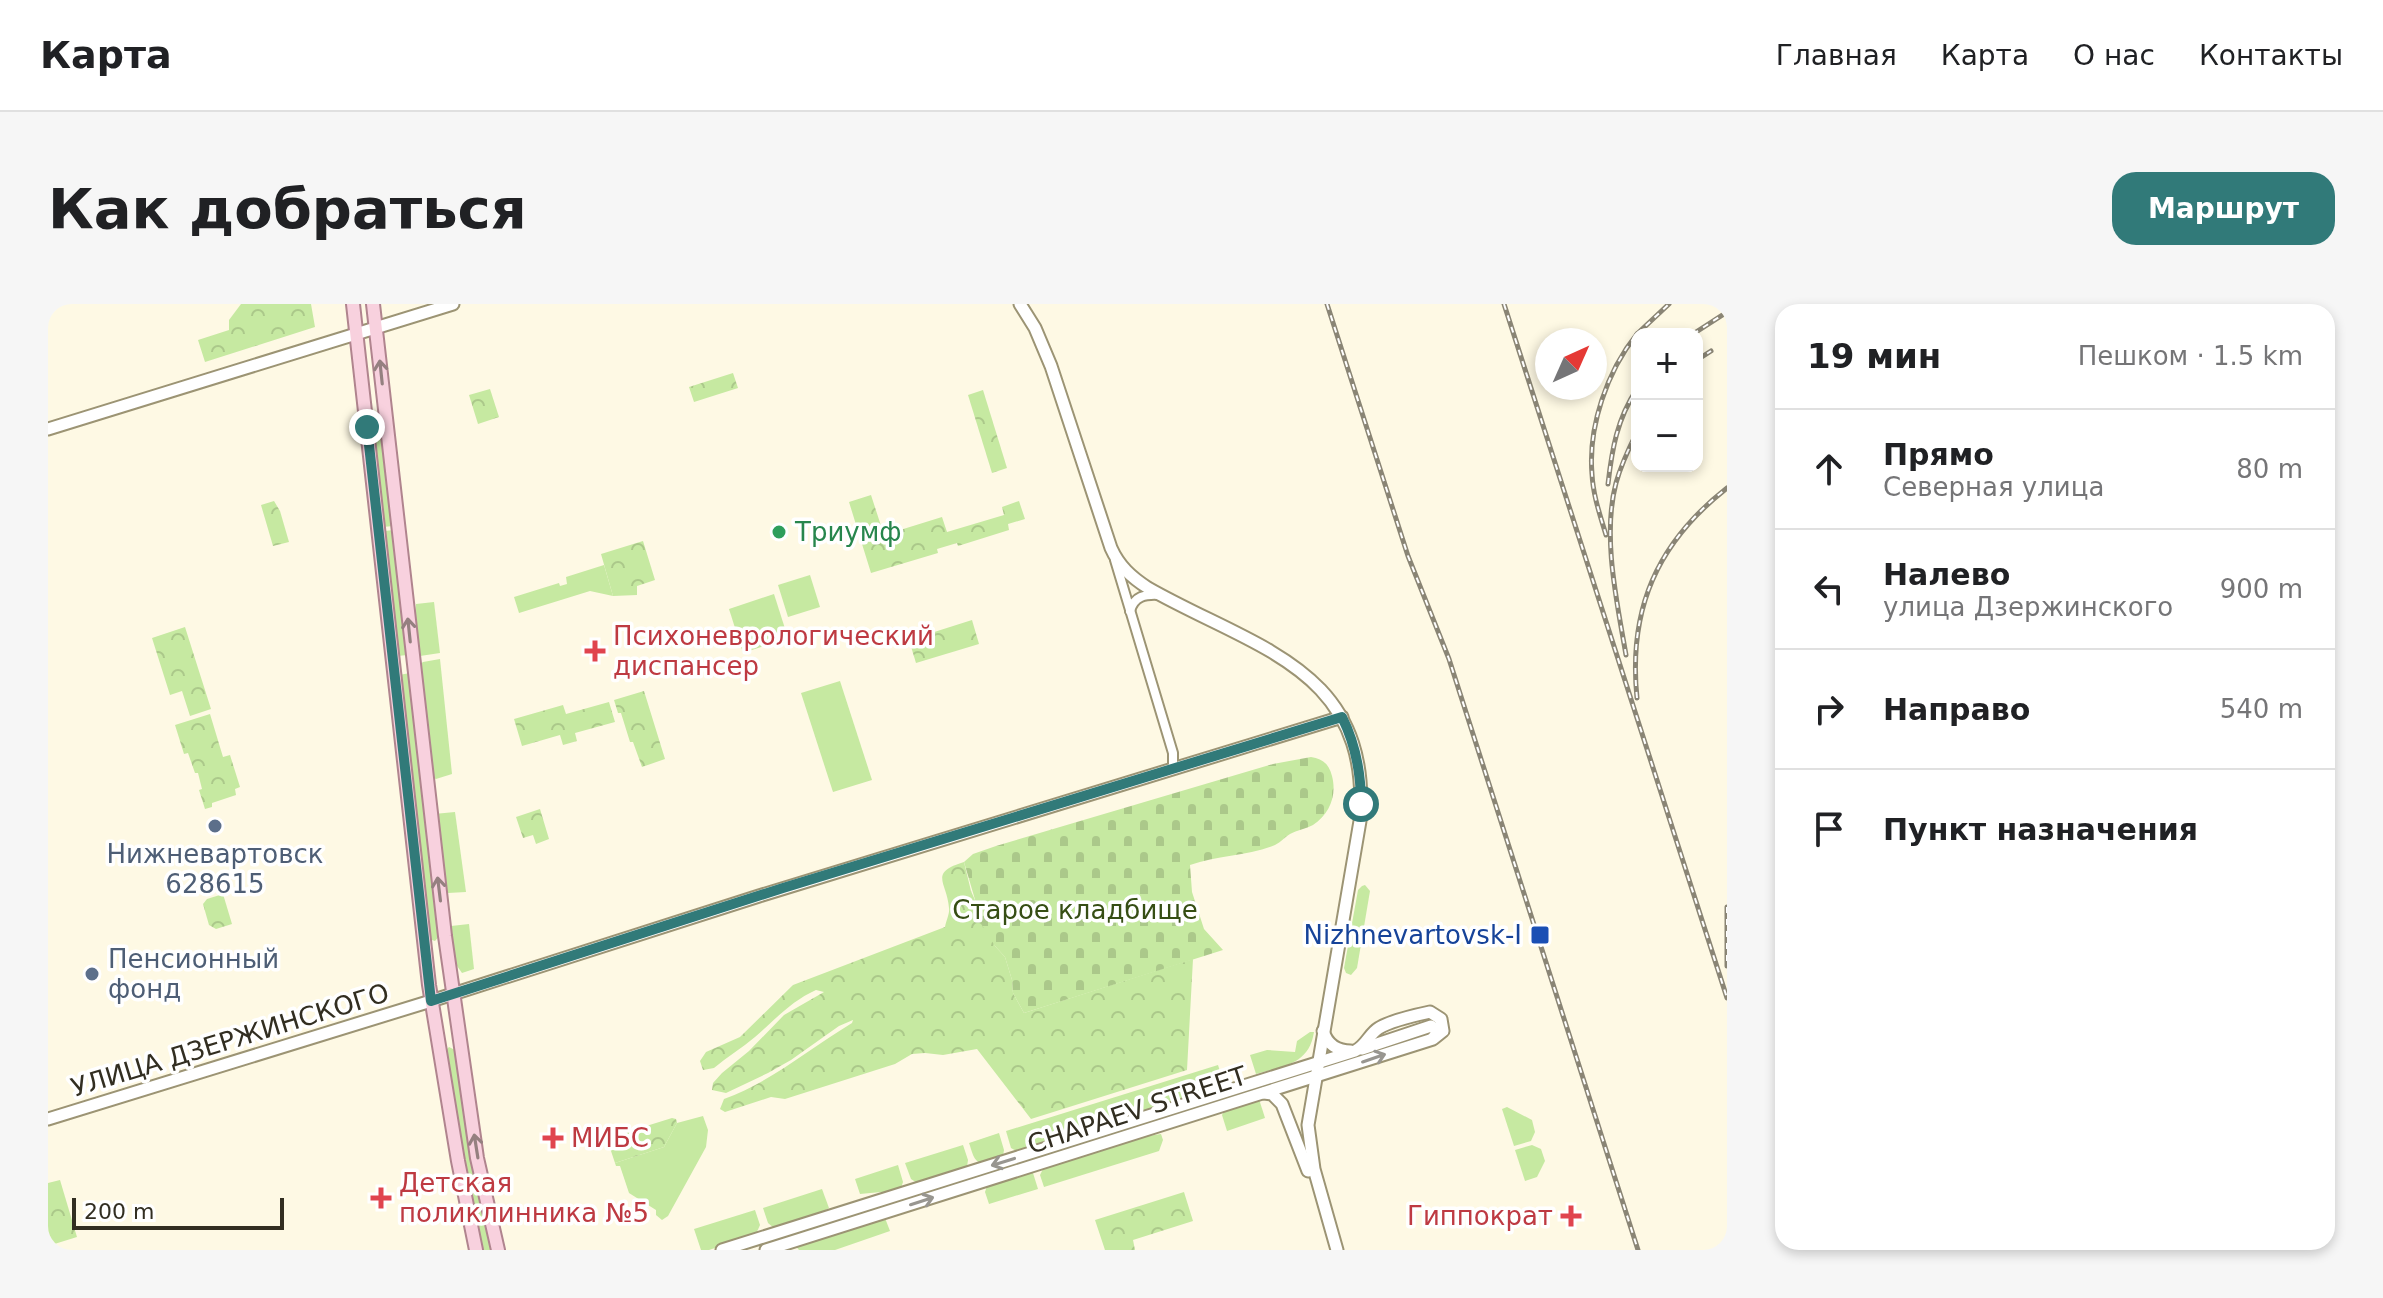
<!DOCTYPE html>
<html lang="ru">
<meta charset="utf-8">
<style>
body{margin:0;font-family:"DejaVu Sans",sans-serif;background:#f6f6f6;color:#202124}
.controls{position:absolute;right:24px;top:24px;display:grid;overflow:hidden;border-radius:16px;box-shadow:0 4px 12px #0003}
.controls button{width:72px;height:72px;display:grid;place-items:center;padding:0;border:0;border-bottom:2px solid #e0e0e0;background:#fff;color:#202124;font:40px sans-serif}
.compass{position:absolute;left:1487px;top:24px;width:72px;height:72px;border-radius:50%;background:#fff;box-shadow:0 4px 12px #0003;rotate:45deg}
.scale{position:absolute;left:24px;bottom:20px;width:212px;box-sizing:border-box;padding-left:8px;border:4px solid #322e21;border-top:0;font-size:22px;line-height:28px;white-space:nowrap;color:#322e21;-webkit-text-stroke:6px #fff;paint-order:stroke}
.stop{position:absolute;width:24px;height:24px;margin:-18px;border:6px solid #317a79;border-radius:50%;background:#fff}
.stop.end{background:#317a79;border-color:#fff;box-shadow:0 2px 8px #0008}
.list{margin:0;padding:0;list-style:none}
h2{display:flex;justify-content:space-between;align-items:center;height:104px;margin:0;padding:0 32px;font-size:34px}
h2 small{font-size:26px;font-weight:400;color:#757577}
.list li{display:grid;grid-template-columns:52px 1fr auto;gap:24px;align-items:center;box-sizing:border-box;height:120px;padding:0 32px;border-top:2px solid #e0e0e0}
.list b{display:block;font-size:30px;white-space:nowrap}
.list p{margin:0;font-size:26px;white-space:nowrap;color:#757577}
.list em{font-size:26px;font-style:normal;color:#757577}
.icon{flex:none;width:44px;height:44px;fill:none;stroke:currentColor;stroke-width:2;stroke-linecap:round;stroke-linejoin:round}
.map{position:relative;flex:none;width:1679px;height:946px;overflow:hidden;border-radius:24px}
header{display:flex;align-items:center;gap:48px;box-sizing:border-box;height:112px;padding:0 40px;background:#fff;border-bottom:2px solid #e0e0e0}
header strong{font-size:38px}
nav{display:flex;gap:44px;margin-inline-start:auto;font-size:28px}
.intro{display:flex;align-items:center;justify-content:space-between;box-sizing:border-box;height:192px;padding:0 48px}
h1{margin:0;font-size:56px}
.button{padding:20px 36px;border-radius:24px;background:#317a79;color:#fff;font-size:28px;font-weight:700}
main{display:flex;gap:48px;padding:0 48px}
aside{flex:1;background:#fff;border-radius:24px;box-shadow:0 4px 12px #0003}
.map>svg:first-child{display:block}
.grass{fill:#c6e9a1}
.forest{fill:url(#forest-crowns)}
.cemetery{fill:url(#cemetery-stones)}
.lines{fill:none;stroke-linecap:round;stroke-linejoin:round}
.street-casing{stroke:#9c9474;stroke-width:12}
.secondary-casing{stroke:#9c9474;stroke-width:15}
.primary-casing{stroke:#b0848e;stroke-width:16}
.street{stroke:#fff;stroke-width:8}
.secondary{stroke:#fff;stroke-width:11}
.primary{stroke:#f8d1de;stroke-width:12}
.rail-casing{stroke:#8a8575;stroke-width:5}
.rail{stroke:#fff;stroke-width:2;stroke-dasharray:6;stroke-linecap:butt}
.oneway{stroke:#958080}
.oneway2{stroke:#989690}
.route{stroke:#317a79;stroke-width:10}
.leisure-dot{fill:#2e9e5b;stroke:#fff;stroke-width:3}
.health-dot{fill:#e0444e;stroke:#fff;stroke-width:3}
.service-dot{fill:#5c6f8a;stroke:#fff;stroke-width:3}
.transit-dot{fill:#1a4fb4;stroke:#fff;stroke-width:3}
.labels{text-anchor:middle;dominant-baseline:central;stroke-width:7;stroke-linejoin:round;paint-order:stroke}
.leisure-label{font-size:26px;fill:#27864d;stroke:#fff;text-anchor:start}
.health-label{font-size:26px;fill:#be3a42;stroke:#fff;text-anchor:start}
.service-label{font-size:26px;fill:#4e5e75;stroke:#fff}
.park-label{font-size:26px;fill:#364e14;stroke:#fff}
.transit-label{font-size:26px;fill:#164399;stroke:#fff;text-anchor:end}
.street-label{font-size:26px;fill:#322e21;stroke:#fff}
</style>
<header>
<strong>Карта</strong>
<nav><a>Главная</a><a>Карта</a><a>О нас</a><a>Контакты</a></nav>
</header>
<div class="intro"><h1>Как добраться</h1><a class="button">Маршрут</a></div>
<main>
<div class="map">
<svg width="1679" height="946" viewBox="0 0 1679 946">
<defs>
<pattern id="forest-crowns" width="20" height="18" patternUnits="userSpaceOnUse" patternTransform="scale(2)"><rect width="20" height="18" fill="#c6e9a1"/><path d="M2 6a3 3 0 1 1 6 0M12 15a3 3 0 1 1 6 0" fill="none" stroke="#abc88a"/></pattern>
<pattern id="cemetery-stones" width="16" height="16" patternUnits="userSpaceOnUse" patternTransform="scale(2)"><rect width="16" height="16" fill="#c6e9a1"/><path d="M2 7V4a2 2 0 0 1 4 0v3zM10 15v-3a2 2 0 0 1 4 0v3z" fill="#abc88a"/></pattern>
</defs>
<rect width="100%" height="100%" fill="#fef9e4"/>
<g class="grass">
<polygon points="328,116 333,119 345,222 335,223 324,119"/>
<polygon points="346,226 360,351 349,352 336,227"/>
<polygon points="556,261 565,292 542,287 471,309 466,293 511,279 512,282 519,280 518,273"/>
<polygon points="762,271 772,303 740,313 730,281"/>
<polygon points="726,290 740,334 695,349 681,305"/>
<polygon points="386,298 392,349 372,352 367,313 368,300"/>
<polygon points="392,355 404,470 388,475 384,473 371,361 375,358"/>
<polygon points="362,369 392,631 387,637 381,635 351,371"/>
<polygon points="792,377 824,476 785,488 753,389"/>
<polygon points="407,508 418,588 400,589 393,572 386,510"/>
<polygon points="1317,581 1322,587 1309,664 1303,671 1298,669 1296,664 1310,586 1314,582"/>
<polygon points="421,620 426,665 414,669 407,659 403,622"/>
<path d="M 1262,728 L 1266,728 C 1261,761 1235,762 1208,770 L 1202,751 L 1219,746 L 1247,748 L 1249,737 Z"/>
<polygon points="401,743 407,746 424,856 444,946 433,946 396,748"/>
<polygon points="1170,761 1176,780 1164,787 970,848 963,844 958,827"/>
<polygon points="1211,795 1217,814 1179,827 1174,811 1176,807"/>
<polygon points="1459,803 1484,816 1487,828 1483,837 1466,842 1454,805"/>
<polygon points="655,812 660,826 658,843 620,912 614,916 608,911 608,906 581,889 572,862 568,862 567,859 616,843 629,819"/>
<path d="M 951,829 L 956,846 L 955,852 L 934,860 C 925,857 924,847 921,839 Z"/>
<polygon points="1113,830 1115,836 1111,847 996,883 992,871 996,863 1093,833"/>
<polygon points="915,841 920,856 919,863 869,879 863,875 857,859"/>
<polygon points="1484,841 1493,845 1497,857 1489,873 1477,877 1467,846"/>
<polygon points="850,861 855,878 853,884 834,891 833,888 812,890 807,875"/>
<polygon points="979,868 985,869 990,885 941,900 937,888 939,882"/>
<polygon points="774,885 781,904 767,912 726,924 720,919 715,904"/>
<polygon points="707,906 712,921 708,930 661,946 653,946 646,925"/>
<polygon points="837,914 842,927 787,946 751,946 744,938"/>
</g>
<g class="forest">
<polygon points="193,0 263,0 267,23 157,58 150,36 181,26 181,16"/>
<polygon points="685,69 690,84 646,98 641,83"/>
<polygon points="442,85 451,113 430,120 421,91"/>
<polygon points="935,86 959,164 944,169 920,91"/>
<polygon points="823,191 836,231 894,213 899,228 956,211 954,203 971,197 977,215 960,220 961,226 910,242 909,239 889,245 890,249 823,269 801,198"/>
<polygon points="226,197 232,207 241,238 225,242 213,201"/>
<polygon points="595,237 607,276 589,282 589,291 565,292 553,250"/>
<polygon points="924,316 931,340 868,359 861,336"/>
<polygon points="137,323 163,405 142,412 134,387 122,391 104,334"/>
<polygon points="596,387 617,455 594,463 585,438 582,438 573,409 570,409 566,396"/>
<polygon points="561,398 567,418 527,429 529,437 515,441 512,431 474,442 466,415 515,401 518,410"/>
<polygon points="162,410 175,453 182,451 192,483 187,485 188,491 164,499 164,503 157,505 151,486 154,485 150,469 147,469 140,449 136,450 127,421"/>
<polygon points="492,505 501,535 488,540 485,531 475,534 468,513"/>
<path d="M 916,558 L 923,587 L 947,642 L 957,653 L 964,676 L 965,689 L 976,709 L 1145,655 L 1139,766 L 983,815 L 929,745 L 895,751 L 877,749 L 864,750 L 847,760 L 737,795 L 723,793 L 677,808 L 672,805 L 676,795 C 723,778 761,745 804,719 L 805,716 L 791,722 L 743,756 L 720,769 L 678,789 L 664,786 L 665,779 L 674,769 L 701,747 L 736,711 L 776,688 L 768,686 C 742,698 729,714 707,733 C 694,744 679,753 666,764 L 655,766 L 652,757 L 658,748 L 692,733 L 745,681 L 897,623 C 898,617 902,609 901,604 C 899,578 880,569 916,558 Z"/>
<polygon points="175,590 184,620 168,625 161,621 155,600 159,595"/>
<polygon points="624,814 628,815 629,819 616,843 567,859 560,838 563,833"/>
<polygon points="12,876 29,933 0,942 0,879"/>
<polygon points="1136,888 1145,917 1085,936 1087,946 1057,946 1047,916"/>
</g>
<path class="cemetery" d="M 1263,453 C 1275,455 1281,460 1284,472 C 1289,491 1282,510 1265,521 C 1258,525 1249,526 1242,530 C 1237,533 1233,538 1227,541 C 1200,552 1169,551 1142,561 L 1144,588 L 1156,625 L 1175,646 L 976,709 L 965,689 L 964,676 L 957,653 L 947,642 L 935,623 L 916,558 L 925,550 L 948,542 L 1225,460 Z"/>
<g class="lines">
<defs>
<g id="street">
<polyline points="1067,256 1125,449 1125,464"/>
<path d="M 1082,307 C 1086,292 1097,290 1112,291"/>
</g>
<g id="secondary">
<path d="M 972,0 L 987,24 L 1003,62 L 1063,244 C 1071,262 1083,273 1100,284 C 1207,345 1324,364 1312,517 L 1260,821 L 1266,865 L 1289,946"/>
<polyline points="0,125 405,0"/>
<path d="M 1275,727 C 1279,740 1289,747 1303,747"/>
<polyline points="1314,745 1383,722 1388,725 1390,728 1385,734"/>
<polyline points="1216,789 1224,790 1234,800 1260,867"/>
<polyline points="0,815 383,697 711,592 1294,413"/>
<path d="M 674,946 L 1307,747 C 1318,742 1321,730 1331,724 C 1342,717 1368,711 1382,708 L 1393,715 L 1395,727 L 1385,735 L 718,946"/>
</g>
<g id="primary">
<polyline points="305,0 381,681 410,857 428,946"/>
<polyline points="325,0 397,632 429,854 450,946"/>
</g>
</defs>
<use href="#street" class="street-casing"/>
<use href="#secondary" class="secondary-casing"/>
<use href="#primary" class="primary-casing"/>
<use href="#street" class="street"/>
<use href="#secondary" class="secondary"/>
<use href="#primary" class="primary"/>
<defs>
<g id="rail">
<polyline points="1279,0 1360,252 1401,355 1590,946"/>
<polyline points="1456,0 1679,694"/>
<polyline points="1589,30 1621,0"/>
<polyline points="1645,30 1679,8"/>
<polyline points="1649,56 1663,47"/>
<path d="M 1560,180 C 1564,145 1569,115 1589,85"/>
<path d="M 1558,231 C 1552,211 1545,191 1544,170 C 1540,123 1559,67 1589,30"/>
<path d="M 1578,351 C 1569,298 1554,232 1568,179 C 1573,161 1581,144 1589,128"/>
<path d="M 1589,394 C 1580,305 1609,239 1679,184"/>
<polyline points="1679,603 1679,662"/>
</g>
</defs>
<use href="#rail" class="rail-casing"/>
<use href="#rail" class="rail"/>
</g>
<defs><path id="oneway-shaft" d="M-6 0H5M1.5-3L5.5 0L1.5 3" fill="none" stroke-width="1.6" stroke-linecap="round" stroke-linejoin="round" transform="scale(2)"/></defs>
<g class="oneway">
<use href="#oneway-shaft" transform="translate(333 68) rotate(-96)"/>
<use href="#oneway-shaft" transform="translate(361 326) rotate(-96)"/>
<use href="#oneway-shaft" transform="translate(391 585) rotate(-97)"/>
<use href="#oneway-shaft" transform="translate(428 842) rotate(-99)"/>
</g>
<g class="oneway2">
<use href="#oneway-shaft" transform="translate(1326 754) rotate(-19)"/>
<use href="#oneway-shaft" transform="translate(955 858) rotate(163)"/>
<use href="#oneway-shaft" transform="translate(874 897) rotate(-18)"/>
</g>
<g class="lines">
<path class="route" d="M 319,123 L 383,697 L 735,584 L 1294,413 C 1308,441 1313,469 1313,500"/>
</g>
<circle class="leisure-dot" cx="731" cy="228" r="8"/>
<g class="health-dot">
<path d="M543 335h8v8h8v8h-8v8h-8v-8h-8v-8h8z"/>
<path d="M501 822h8v8h8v8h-8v8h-8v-8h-8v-8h8z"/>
<path d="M329 882h8v8h8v8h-8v8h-8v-8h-8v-8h8z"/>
<path d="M1519 900h8v8h8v8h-8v8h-8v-8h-8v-8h8z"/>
</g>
<g class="service-dot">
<circle cx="167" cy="522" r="8"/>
<circle cx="44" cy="670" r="8"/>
</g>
<rect class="transit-dot" x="1482" y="621" width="20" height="20" rx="4"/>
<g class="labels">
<g class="leisure-label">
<text x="747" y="228">Триумф</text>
</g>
<g class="health-label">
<text x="565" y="332">Психоневрологический<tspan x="565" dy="30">диспансер</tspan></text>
<text x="523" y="834">МИБС</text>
<text x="351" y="879">Детская<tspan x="351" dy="30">поликлинника №5</tspan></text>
<text x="1505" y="912" text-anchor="end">Гиппократ</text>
</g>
<g class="service-label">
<text x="167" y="550">Нижневартовск<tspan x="167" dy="30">628615</tspan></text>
<text x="60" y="655" text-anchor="start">Пенсионный<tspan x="60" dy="30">фонд</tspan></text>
</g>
<g class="park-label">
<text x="1027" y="606">Старое кладбище</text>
</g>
<g class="transit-label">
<text x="1474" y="631">Nizhnevartovsk-I</text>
</g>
<g class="street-label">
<text transform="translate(182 736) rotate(-17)">УЛИЦА ДЗЕРЖИНСКОГО</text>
<text transform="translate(1089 806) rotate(-18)">CHAPAEV STREET</text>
</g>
</g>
</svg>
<div class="controls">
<button>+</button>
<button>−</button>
</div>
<svg class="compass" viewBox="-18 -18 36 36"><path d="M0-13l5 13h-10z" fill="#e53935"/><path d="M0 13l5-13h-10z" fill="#757577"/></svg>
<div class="scale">200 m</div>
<div class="stop" style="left:1313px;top:500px"></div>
<div class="stop end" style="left:319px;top:123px"></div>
</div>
<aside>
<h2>19 мин<small>Пешком · 1.5 km</small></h2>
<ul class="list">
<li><svg class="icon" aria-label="ahead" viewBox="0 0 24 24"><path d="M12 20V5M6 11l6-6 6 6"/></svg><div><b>Прямо</b><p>Северная улица</p></div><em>80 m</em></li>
<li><svg class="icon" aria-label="left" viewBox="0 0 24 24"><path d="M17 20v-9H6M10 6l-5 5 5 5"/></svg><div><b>Налево</b><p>улица Дзержинского</p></div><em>900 m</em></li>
<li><svg class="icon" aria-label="right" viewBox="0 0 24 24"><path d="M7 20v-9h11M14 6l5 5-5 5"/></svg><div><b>Направо</b></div><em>540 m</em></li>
<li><svg class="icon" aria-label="arrive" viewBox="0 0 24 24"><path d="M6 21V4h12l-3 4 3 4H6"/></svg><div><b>Пункт назначения</b></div></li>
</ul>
</aside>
</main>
